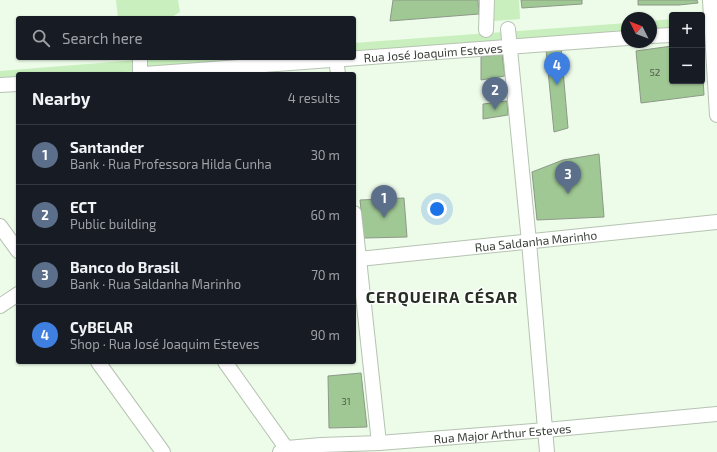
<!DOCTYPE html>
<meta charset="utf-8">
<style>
body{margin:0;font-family:"Exo 2",sans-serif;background:#20242c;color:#f1f3f6}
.controls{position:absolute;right:12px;top:12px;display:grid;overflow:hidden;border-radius:4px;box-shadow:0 1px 3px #0004}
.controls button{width:36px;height:36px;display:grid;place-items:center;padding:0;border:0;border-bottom:1px solid #363941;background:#171b24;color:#f1f3f6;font:20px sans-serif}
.compass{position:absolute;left:621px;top:12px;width:36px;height:36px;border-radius:50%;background:#171b24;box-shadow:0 1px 3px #0004;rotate:312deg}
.you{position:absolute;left:437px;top:209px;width:14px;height:14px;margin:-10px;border:3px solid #fff;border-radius:50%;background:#1a73e8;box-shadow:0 0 0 6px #1a73e833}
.badge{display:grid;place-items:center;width:26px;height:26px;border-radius:50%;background:#3b7e20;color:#fff;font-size:13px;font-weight:700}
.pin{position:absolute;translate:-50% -33px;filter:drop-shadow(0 1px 2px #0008)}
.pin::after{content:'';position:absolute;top:21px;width:14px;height:12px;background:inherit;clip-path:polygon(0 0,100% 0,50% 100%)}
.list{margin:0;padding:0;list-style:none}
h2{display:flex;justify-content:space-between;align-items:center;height:52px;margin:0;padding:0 16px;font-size:17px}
h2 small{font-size:13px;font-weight:400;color:#9ea1a6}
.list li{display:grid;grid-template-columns:26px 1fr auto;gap:12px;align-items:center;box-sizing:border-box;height:60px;padding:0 16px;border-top:1px solid #363941}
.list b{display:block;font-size:15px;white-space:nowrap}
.list p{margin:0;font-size:13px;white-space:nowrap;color:#9ea1a6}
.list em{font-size:13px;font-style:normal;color:#9ea1a6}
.icon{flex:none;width:22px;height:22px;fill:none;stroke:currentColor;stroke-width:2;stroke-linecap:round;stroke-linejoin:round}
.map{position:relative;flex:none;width:717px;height:452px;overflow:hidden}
.search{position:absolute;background:#171b24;box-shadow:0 1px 3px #0004;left:16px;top:16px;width:340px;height:44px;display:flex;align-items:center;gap:10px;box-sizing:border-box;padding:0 14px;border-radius:4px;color:#9ea1a6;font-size:15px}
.panel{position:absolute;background:#171b24;box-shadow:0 1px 3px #0004;left:16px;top:72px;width:340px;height:292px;border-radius:4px}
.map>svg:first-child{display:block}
.green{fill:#c8efbd}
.building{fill:#a0c894;stroke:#8d9989}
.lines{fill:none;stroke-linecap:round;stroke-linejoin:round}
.minor-casing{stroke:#b6c3b2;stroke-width:16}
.minor{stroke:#fff;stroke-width:14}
.labels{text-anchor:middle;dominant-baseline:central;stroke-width:3;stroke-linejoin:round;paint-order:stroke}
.number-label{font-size:10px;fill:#53604e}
.street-label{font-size:12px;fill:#393e37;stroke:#fff}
.district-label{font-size:16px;font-weight:bold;letter-spacing:1px;fill:#252f22;stroke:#fff}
</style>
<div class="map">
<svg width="717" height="452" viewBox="0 0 717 452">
<rect width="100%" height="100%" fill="#edfbe9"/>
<g class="green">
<polygon points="116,0 178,0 180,12 170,18 118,18"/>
<polygon points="493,0 519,0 520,19 494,21"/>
<polygon points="672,19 672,30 651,32 651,21"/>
<polygon points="627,23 627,34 354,55 354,43"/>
<polygon points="163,58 314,58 97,74 18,74 18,81 0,83 0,71"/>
</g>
<g class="building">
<polygon points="393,0 478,0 479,14 390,21"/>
<polygon points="521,0 582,0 582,4 522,8"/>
<polygon points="638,0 697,0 698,3 679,5 638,5"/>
<polygon points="672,46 672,81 702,81 702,62 704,95 641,103 636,51"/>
<polygon points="561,47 568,128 554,132 546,50"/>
<polygon points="502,54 505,76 481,80 481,57"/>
<polygon points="507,101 508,115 483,119 483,104"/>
<polygon points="599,154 604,217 537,220 532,172 563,160"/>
<polygon points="404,198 407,237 364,238 360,200"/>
<polygon points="361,373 367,427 329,428 328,376"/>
</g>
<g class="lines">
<defs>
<g id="minor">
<polyline points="710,0 717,115"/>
<polyline points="508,29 529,242 547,452"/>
<polyline points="486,30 487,0"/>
<polyline points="651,36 672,35"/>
<polyline points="140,58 140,74"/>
<polyline points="336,58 338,74"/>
<path id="s1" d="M 144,74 L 627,38"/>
<polyline points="0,85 18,84"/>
<polyline points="354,213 379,443"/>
<polyline points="0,226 18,251"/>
<path id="s2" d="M 354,258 L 359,259 L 717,222"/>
<polyline points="0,306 18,294"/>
<polyline points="98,362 163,452"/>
<polyline points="225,362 289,452"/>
<path id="s3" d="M 280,452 L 287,448 L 321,445 L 379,443 L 546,430 L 717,414"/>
</g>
</defs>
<use href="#minor" class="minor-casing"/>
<use href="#minor" class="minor"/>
</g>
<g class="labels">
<g class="number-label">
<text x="655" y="72">52</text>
<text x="346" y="401">31</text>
</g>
<g class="street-label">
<text stroke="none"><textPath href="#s1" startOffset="290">Rua José Joaquim Esteves</textPath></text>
<text stroke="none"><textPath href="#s2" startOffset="183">Rua Saldanha Marinho</textPath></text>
<text stroke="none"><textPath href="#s3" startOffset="224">Rua Major Arthur Esteves</textPath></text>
</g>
<g class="district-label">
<text x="442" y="296">CERQUEIRA CÉSAR</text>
</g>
</g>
</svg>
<div class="controls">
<button>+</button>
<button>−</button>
</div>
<svg class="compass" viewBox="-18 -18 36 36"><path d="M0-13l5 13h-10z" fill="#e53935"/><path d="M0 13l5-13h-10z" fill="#9ea1a6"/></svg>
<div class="you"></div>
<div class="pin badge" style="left:384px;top:218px;background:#5c6f8a">1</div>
<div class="pin badge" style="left:495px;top:110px;background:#5c6f8a">2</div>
<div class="pin badge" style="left:568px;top:194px;background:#5c6f8a">3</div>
<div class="pin badge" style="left:557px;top:85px;background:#3f7fe0">4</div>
<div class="search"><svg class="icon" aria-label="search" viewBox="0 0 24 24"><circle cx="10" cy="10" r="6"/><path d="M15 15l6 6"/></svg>Search here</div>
<section class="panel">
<h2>Nearby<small>4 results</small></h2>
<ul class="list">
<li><span class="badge" style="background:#5c6f8a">1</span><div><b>Santander</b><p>Bank · Rua Professora Hilda Cunha</p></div><em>30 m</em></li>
<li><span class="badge" style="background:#5c6f8a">2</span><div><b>ECT</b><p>Public building</p></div><em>60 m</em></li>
<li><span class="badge" style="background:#5c6f8a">3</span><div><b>Banco do Brasil</b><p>Bank · Rua Saldanha Marinho</p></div><em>70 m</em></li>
<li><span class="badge" style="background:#3f7fe0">4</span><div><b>CyBELAR</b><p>Shop · Rua José Joaquim Esteves</p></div><em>90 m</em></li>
</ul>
</section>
</div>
